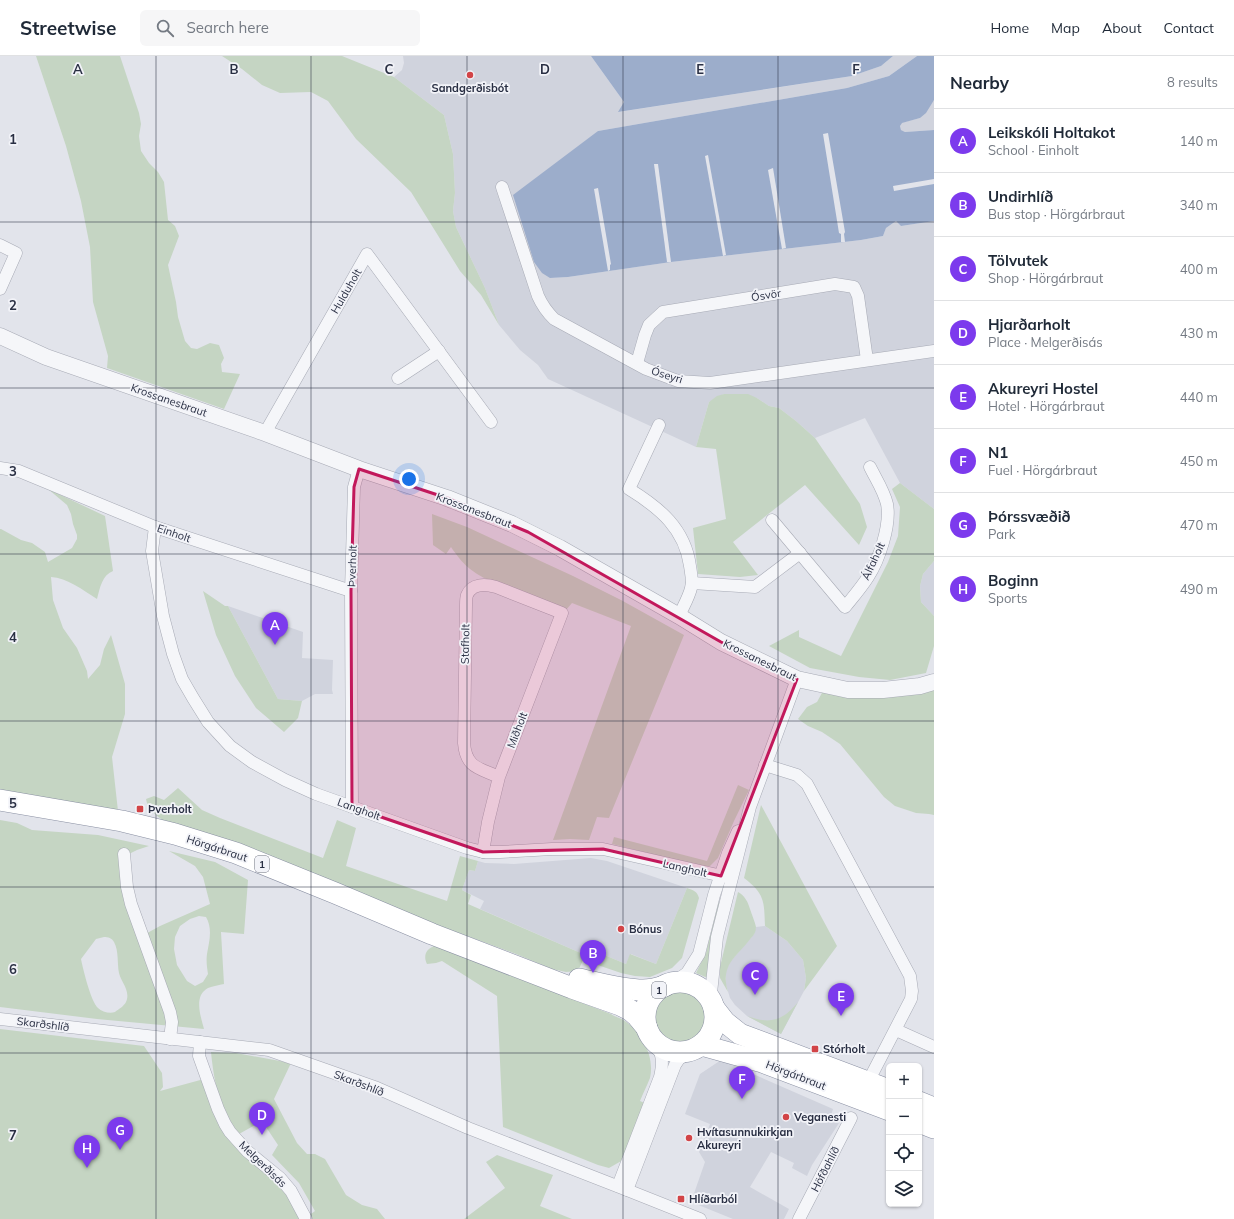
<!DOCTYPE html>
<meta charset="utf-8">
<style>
body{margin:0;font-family:Mulish,sans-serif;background:#f6f6f7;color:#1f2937}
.controls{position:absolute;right:12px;bottom:12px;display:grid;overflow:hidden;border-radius:6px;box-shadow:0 1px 3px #0004}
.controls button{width:36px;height:36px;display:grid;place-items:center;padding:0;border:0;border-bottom:1px solid #e0e1e3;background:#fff;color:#1f2937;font:20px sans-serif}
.you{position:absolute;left:409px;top:423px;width:14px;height:14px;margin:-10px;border:3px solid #fff;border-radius:50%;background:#1a73e8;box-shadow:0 0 0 6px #1a73e833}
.badge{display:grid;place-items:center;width:26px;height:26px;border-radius:50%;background:#7c3aed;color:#fff;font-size:13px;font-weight:700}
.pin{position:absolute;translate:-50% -33px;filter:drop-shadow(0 1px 2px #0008)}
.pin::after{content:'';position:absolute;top:21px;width:14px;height:12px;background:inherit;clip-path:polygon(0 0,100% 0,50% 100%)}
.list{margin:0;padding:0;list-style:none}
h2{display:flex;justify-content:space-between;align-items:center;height:52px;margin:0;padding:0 16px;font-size:17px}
h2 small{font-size:13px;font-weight:400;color:#747a83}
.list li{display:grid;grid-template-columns:26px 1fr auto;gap:12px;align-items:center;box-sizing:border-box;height:64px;padding:0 16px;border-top:1px solid #e0e1e3}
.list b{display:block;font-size:15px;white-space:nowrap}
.list p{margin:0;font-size:13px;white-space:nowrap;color:#747a83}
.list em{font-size:13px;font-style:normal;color:#747a83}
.icon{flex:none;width:22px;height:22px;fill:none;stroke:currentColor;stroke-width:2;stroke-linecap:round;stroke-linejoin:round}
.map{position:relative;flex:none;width:934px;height:1163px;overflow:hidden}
header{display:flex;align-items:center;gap:24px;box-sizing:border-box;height:56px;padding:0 20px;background:#fff;border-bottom:1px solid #e0e1e3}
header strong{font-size:19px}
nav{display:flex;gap:22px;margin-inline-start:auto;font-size:14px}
.search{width:280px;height:36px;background:#f6f6f7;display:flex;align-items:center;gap:10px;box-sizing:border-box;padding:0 14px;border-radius:6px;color:#747a83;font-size:15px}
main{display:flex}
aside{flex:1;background:#fff}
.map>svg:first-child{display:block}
.built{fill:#d0d3dd}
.green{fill:#c5d5c3;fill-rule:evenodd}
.water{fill:#9cadcb}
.pier{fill:#e2e4eb}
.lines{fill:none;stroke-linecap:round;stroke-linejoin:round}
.minor-casing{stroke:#a7aab5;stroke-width:13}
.tertiary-casing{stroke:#a7aab5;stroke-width:17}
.trunk-casing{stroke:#898fa2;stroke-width:22}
.minor{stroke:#f5f6f9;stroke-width:12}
.tertiary{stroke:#f5f6f9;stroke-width:16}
.trunk{stroke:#fff;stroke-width:21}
.marked{fill:#c2185b;fill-opacity:0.2;stroke:#c2185b;stroke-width:3;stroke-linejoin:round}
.grid{fill:none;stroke:#292f43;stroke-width:1;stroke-opacity:0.55}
.poi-dot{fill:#d24447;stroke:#f2f3f8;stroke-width:1.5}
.labels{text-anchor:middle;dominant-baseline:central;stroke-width:3.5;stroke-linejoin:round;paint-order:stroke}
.shield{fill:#f2f3f8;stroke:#656a79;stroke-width:1}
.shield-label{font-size:10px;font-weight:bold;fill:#292f43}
.poi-label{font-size:11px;font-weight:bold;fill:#292f43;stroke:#f2f3f8;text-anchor:start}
.street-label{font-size:11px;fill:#292f43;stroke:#f2f3f8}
.grid-label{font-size:13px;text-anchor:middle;font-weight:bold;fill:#292f43;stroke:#f2f3f8;stroke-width:3.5;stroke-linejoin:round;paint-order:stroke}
</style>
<header>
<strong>Streetwise</strong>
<div class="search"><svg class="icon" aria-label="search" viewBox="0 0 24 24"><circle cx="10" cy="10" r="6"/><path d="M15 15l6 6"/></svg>Search here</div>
<nav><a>Home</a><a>Map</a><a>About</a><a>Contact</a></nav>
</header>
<main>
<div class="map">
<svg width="934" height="1163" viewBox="0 0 934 1163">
<rect width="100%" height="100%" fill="#e2e4eb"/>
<g class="built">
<polygon points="403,0 591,0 624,46 619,56 852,20 881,10 893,0 917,0 889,20 847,32 598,75 550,222 568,221 671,206 861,184 883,180 886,172 896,165 901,170 934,165 934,453 900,427 865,362 815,382 796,365 779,352 769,350 757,342 724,338 709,346 696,391 548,323 538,309 520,294 499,269 485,232 456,171 453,155 455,137 453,98 444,59 394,21 402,14 404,7"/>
<polygon points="934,44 934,74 905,76 901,74 900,70 901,67 920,62"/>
<polygon points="934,505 934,560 921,546 920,530 923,518"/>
<polygon points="228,550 303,576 302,602 333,604 332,634 333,638 315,638 302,645 278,643"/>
<polygon points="591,802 607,805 687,832 656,908 631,898 626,908 597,896 583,898 480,853 484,845 462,834 469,814 475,815 478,805 485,807 514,808"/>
<polygon points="765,870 787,885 803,904 806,922 804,935 781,978 747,960 735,949 730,942 726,929 726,915 730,906 754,878 756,871"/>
<polygon points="721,1004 833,1053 830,1063 839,1067 812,1109 807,1120 792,1112 794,1107 771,1096 750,1131 789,1153 784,1163 733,1163 691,1146 705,1106 699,1096 710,1068 685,1058 700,1018"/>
</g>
<g class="green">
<polygon points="36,0 120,0 139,57 141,68 139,80 141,95 149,107 158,116 164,126 168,164 175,170 179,180 168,209 176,246 178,261 185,285 191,292 197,293 210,287 219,289 224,302 221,308 222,316 240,318 224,353 107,312 108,300 93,246 90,191 81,145 66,90"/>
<polygon points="222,0 342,0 394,21 444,59 453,98 455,137 453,155 456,171 485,232 499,269 481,239 460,215 411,136 356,83 328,45 311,36 280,37 262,29 242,13"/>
<polygon points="724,338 748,338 757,342 769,350 779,352 796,365 815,382 860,448 867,471 859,489 805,429 733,486 758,519 740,521 698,518 693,472 726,463 716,393 696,391 709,346 717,340"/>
<polygon points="900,427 934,453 934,505 923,518 920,530 921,546 934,560 934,590 926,617 890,624 859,621 810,612 769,590 799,574 799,581 841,600 888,506 898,480 900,451 892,433"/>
<path d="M 48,433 L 105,460 L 113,515 C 102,519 100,532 97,543 C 83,534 67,522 51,521 L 53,544 L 63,572 L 77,592 L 87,615 L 88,623 L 100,609 L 104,593 L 111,579 L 125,628 L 125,658 L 112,701 L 118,755 L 0,736 L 0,473 L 1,473 L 21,484 L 32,487 L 45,496 L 48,506 L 72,492 L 77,483 L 77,479 L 73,468 L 71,458 L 67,449 Z"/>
<path d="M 432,458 L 467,471 L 573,520 L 621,544 L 684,579 L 609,762 L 597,761 L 589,784 L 570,783 L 553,784 L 631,570 L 572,547 L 566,554 L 484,522 C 468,513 462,507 451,491 L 446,498 L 433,489 Z"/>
<polygon points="203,535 225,550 228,550 278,643 302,645 298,662 284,676 256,652 235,620 216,579"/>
<polygon points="934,633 934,759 929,758 916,757 895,750 884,741 840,688 822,676 808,670 798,663 807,651 817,646 823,635"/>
<polygon points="738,729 749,734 734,765 718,802 710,810 703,811 612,788 614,781 707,805"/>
<path d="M 178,732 L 202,754 L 220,762 L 323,802 L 337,764 L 356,772 L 346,810 L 447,845 L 460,800 L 478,805 L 475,815 L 469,814 L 462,834 L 471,839 L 468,848 L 583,898 L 597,896 L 626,908 L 630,898 L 656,908 L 687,832 C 693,834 697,835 699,842 L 682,902 L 672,912 L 650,921 L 635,920 L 621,917 L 583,904 L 578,915 L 566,916 L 552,913 L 516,898 L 303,820 L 163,765 C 155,757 148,755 146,743 L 154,740 L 164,744 Z"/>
<path d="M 761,749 L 837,890 L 804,935 L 806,922 L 803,904 L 787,885 L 765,870 C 764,845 765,838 744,822 Z"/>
<path d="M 0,764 L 17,767 L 32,774 L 98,779 L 149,790 L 137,794 L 127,799 L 140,881 L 160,870 L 210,848 L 203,821 L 195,810 L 169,795 L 215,806 L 248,824 L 244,878 L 221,876 L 224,928 C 219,929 213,930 208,932 C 193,940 201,961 204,973 L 97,963 L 0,951 ZM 199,860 L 206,861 C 213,873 209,886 207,898 C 206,905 207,911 208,918 L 203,926 L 195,930 L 187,925 L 177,909 L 174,893 L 175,881 L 180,870 L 190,863 ZM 104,881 C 108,881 112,882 114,886 C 119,895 117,907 119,917 C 121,926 131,935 126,946 C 124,950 119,953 115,956 C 110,958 102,956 98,952 C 91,946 83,913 81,903 L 96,883 Z"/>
<path d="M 738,836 C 745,840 748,846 750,853 C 752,859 755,866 756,871 C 756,876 754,879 751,882 C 736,902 720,908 728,936 L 720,922 L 720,911 Z"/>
<polygon points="720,845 710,923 696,917 706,897 718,848"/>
<path d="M 434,890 L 611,958 C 615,961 621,962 625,965 C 642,976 655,1001 650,1022 C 647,1030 643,1037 640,1045 L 647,1048 L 623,1104 L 609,1112 L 598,1109 L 503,1071 L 497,940 L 442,905 L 436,907 L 427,908 C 423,900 426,893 434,890 Z"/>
<circle cx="681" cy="961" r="26"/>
<path d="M 798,946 L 781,978 L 747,960 C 769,968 782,966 798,946 Z"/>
<polygon points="0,973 144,990 162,1017 163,1031 160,1035 204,1023 224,1074 279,1128 303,1163 0,1163"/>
<path d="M 211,996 L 236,997 L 291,1007 L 274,1043 L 297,1087 L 307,1098 L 315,1098 L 325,1103 L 346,1139 L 362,1149 L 377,1153 L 385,1163 L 304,1163 L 315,1155 L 299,1127 L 272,1099 L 278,1089 L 262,1065 L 239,1078 C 235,1072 229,1067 226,1060 C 217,1041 213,1017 211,996 Z"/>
<polygon points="497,1099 553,1119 540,1150 572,1163 464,1163 505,1132 486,1106"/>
</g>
<g class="water">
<polygon points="591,0 893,0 881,10 852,20 618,56 624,46"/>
<polygon points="917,0 934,0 934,44 926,57 920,62 902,67 900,70 901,74 905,76 934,74 934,165 901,170 896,165 886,172 883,180 861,184 671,206 568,221 550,222 542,217 534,206 513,139 598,75 847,32 889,20"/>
</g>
<g class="pier">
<polygon points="828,77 845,176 844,178 845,186 841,186 841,178 839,177 823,78"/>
<polygon points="708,99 726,199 723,200 705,100"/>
<polygon points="654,108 658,108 671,206 667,206"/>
<polygon points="773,112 786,192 782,193 768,114"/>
<polygon points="934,123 934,128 894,135 893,130"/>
<polygon points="598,132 611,208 610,209 610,214 608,215 594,133"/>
</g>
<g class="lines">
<defs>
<g id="minor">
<path d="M 502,131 L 538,240 C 542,249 547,256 554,263 L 646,313 L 678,325 L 710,327 L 934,295"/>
<polyline points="0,189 16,197 0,233"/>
<polyline points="637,307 645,279 649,269 663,256 835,228 854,231 858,240 867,304"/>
<polyline points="398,322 439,295"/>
<path d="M 659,369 L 629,433 C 660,452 685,473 690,510 C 691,517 693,525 691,532 C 689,541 683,551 679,560"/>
<polyline points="265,377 367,198 491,366"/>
<polyline points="0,412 19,415 155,471 351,535"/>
<path d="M 772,464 L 845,551 C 853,541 861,532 868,521 C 879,504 891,469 887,448 C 884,435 876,423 870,411"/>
<polyline points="155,471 152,495 163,560 173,598 182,623 193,642 208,666 230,690 252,706 285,724 316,738 467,792 483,796 500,796 552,793 603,793 731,822"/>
<polyline points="692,527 755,531 800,497"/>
<polyline points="765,709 797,719 807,728 910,920 912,935 911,943 868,1026 865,1029"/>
<polyline points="352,751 351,535 354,431 359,413"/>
<path d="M 483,796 L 488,766 L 499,721 L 562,557 L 496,531 C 486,528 472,527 467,539 C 466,542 466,546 466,549 L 464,687 C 466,712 479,712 499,721"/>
<polyline points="124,798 127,831 131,848 170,956 172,966 170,983"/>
<polyline points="673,927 687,917 699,898 714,839 728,797 738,775"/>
<polyline points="712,947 711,937 717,881 750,751 797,623"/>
<polyline points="0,963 269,994 377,1032 468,1072 627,1134 700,1163"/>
<polyline points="896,974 934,991"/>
<polyline points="200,986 199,1000 218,1053 225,1068 230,1076 247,1095 280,1122 291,1135 306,1163"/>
<path d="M 618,1130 L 660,1021 C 663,1008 663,1001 657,988"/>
<polyline points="627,1134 675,1009 679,1003 691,995"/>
<polyline points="799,1163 851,1062"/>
</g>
<polyline id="tertiary" points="0,280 46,301 265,377 359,413 447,442 512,468 560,492 679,560 721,586 797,623 848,634 883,634 920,630 934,626"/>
<g id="trunk">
<polyline points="0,744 122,765 175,778 236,797 335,837 432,878 572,932 620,949 630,954 637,960 647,972"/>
<path d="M 579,923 C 599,927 623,934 643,934 C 651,934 658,932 665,930"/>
<circle cx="680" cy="961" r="35"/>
<polyline points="714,952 725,966 740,978 889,1034"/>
<polyline points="701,989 762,1006 889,1054"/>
<polyline points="919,1046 934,1052"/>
<polyline points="919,1066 934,1072"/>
</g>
</defs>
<use href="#minor" class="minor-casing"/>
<use href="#tertiary" class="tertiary-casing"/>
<use href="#trunk" class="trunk-casing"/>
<use href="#minor" class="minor"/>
<use href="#tertiary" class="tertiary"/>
<use href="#trunk" class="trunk"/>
</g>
<path class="marked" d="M 359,413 L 447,442 L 528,476 L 721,586 L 797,623 L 721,820 L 603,793 L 483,796 L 352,751 L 351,535 L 354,431 Z"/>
<path class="grid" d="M 156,0 L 156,1163M 311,0 L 311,1163M 467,0 L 467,1163M 623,0 L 623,1163M 778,0 L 778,1163M 0,166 L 934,166M 0,332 L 934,332M 0,498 L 934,498M 0,665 L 934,665M 0,831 L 934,831M 0,997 L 934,997"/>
<g class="poi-dot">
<circle cx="470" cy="19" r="4"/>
<rect x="136" y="749" width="8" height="8" rx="2"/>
<circle cx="621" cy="873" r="4"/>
<rect x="811" y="989" width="8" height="8" rx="2"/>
<circle cx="786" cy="1061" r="4"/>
<circle cx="689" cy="1082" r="4"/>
<rect x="677" y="1139" width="8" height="8" rx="2"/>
</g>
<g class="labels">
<g class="shield">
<rect x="255" y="800" width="14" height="16" rx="3"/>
<rect x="652" y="926" width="14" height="16" rx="3"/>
</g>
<g class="shield-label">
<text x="262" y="808">1</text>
<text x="659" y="934">1</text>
</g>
<g class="poi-label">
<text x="470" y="32" text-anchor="middle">Sandgerðisbót</text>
<text x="148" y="753">Þverholt</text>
<text x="629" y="873">Bónus</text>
<text x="823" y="993">Stórholt</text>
<text x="794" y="1061">Veganesti</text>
<text x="697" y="1076">Hvítasunnukirkjan<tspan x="697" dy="13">Akureyri</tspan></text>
<text x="689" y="1143">Hlíðarból</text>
</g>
<g class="street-label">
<text transform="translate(346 235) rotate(-60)">Hulduholt</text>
<text transform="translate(766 239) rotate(-9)">Ósvör</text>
<text transform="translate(667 319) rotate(17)">Óseyri</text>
<text transform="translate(169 344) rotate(19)">Krossanesbraut</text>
<text transform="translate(474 454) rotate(21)">Krossanesbraut</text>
<text transform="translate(174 477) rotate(19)">Einholt</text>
<text transform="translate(873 505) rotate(-65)">Álfaholt</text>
<text transform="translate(352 510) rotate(-88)">Þverholt</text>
<text transform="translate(465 588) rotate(-89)">Stafholt</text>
<text transform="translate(760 604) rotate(26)">Krossanesbraut</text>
<text transform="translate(517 674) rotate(-69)">Miðholt</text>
<text transform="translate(359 753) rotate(20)">Langholt</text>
<text transform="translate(217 792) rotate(18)">Hörgárbraut</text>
<text transform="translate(685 812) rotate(13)">Langholt</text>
<text transform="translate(43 968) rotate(7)">Skarðshlíð</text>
<text transform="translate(796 1019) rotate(21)">Hörgárbraut</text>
<text transform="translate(359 1027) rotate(21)">Skarðshlíð</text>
<text transform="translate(263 1108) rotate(44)">Melgerðisás</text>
<text transform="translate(825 1113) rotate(-63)">Höfðahlíð</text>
</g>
</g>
<g class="grid-label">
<text x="78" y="18">A</text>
<text x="234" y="18">B</text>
<text x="389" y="18">C</text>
<text x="545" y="18">D</text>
<text x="700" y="18">E</text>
<text x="856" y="18">F</text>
<text x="13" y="88">1</text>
<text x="13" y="254">2</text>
<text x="13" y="420">3</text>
<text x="13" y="586">4</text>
<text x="13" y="752">5</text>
<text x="13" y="918">6</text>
<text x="13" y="1084">7</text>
</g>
</svg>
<div class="controls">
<button>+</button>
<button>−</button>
<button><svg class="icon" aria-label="locate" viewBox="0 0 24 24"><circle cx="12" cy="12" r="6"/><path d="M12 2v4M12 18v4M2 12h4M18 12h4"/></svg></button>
<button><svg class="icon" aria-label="layers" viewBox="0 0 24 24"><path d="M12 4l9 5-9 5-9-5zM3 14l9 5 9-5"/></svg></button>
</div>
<div class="you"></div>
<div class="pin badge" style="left:275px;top:589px">A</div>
<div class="pin badge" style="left:593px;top:917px">B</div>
<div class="pin badge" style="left:755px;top:939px">C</div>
<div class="pin badge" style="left:262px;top:1079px">D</div>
<div class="pin badge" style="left:841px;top:960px">E</div>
<div class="pin badge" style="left:742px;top:1043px">F</div>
<div class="pin badge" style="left:120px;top:1094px">G</div>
<div class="pin badge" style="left:87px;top:1112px">H</div>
</div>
<aside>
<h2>Nearby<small>8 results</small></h2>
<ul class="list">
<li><span class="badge">A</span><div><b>Leikskóli Holtakot</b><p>School · Einholt</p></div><em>140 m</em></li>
<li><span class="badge">B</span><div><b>Undirhlíð</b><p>Bus stop · Hörgárbraut</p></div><em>340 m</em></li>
<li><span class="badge">C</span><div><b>Tölvutek</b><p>Shop · Hörgárbraut</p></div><em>400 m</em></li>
<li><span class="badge">D</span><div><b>Hjarðarholt</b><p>Place · Melgerðisás</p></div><em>430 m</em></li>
<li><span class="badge">E</span><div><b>Akureyri Hostel</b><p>Hotel · Hörgárbraut</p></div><em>440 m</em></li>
<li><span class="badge">F</span><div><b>N1</b><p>Fuel · Hörgárbraut</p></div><em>450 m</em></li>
<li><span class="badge">G</span><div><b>Þórssvæðið</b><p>Park</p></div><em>470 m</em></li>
<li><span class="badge">H</span><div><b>Boginn</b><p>Sports</p></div><em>490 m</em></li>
</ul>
</aside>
</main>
